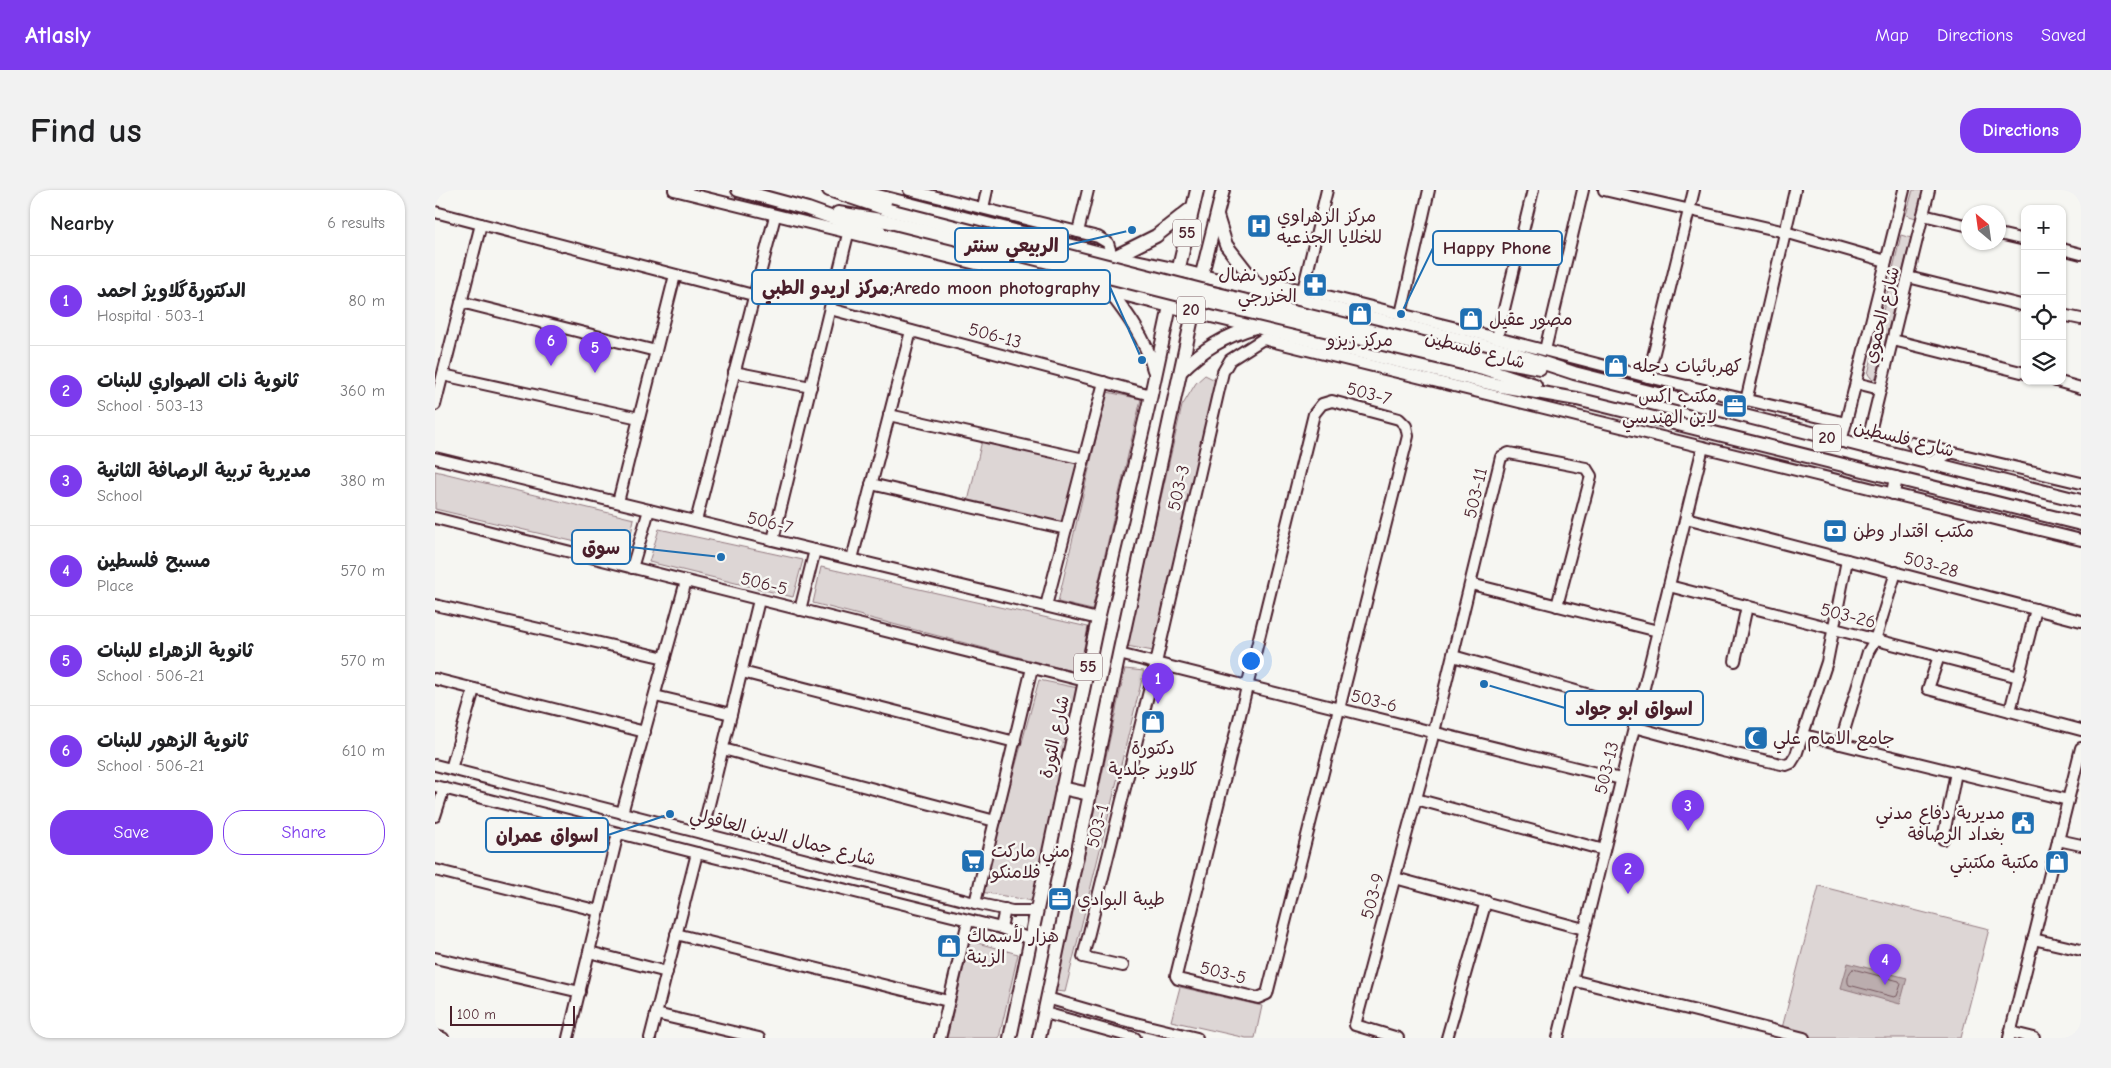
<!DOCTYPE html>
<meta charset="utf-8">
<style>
body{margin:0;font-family:"Comic Neue","Playpen Sans Arabic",sans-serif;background:#f2f2f2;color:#202124}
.controls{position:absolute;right:15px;top:15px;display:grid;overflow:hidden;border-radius:10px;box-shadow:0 1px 4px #0004}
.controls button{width:45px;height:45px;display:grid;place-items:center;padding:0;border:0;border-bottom:1px solid #e0e0e0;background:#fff;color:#202124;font:25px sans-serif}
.compass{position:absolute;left:1526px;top:15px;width:45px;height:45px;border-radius:50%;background:#fff;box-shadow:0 1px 4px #0004;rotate:331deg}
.scale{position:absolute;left:15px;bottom:12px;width:125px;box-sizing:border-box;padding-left:5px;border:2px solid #4a1f2b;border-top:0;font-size:14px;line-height:18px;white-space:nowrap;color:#4a1f2b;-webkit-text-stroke:4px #f6f6f2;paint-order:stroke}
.you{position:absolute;left:815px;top:470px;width:18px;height:18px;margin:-12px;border:4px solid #fff;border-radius:50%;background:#1a73e8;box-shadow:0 0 0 8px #1a73e833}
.badge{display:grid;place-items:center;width:32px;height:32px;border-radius:50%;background:#7c3aed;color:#fff;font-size:16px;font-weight:700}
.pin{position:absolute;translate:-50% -41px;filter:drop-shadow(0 1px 2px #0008)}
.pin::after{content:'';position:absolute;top:26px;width:18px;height:15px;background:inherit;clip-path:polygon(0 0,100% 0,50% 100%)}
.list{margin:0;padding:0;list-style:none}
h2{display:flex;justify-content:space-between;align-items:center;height:65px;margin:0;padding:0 20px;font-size:21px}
h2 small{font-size:16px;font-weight:400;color:#757577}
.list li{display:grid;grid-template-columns:32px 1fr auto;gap:15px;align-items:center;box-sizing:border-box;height:90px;padding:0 20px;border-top:1px solid #e0e0e0}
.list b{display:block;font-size:19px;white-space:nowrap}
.list p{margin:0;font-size:16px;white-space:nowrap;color:#757577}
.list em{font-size:16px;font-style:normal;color:#757577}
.actions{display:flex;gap:10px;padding:15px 20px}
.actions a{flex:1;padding:11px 0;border:1px solid #7c3aed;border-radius:20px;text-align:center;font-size:18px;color:#7c3aed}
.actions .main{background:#7c3aed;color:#fff}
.icon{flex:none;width:28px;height:28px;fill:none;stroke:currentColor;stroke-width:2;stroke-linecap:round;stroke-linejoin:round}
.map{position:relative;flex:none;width:1646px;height:848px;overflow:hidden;border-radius:20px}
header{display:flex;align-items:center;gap:30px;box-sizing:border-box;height:70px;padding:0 25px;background:#7c3aed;color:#fff}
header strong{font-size:24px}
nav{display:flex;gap:28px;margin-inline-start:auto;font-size:18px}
.intro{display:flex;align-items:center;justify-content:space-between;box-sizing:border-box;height:120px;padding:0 30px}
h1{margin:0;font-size:35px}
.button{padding:12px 22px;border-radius:20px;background:#7c3aed;color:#fff;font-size:18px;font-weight:700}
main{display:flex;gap:30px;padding:0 30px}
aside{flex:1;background:#fff;border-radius:20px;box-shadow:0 1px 4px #0004}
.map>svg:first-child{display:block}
.green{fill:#ddd6d5;stroke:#947a80}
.water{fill:#bbadae;stroke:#8e747a}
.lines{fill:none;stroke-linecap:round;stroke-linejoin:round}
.shore{stroke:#77585f;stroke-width:1}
.minor-casing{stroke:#4a1f2b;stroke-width:14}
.major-casing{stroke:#4a1f2b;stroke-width:16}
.minor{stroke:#f6f6f2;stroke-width:10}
.major{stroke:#f6f6f2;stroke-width:12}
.major-bridge-casing{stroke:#4a1f2b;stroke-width:16;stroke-linecap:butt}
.major-bridge{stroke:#f6f6f2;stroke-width:12}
.labels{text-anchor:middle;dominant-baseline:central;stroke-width:5;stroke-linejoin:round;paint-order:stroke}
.shield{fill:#f6f6f2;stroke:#7e6067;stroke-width:1}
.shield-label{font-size:16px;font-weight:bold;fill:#4a1f2b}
.poi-label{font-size:18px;fill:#4a1f2b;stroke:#f6f6f2;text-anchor:start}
.street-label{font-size:18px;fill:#4a1f2b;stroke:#f6f6f2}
.leader{fill:none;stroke:#1f6fb2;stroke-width:2}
.callout-dot{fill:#1f6fb2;stroke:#f6f6f2;stroke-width:2}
.callout{fill:#f6f6f2;stroke:#1f6fb2;stroke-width:2}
.callout-label{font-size:19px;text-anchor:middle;font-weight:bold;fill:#4a1f2b}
</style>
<header>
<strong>Atlasly</strong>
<nav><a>Map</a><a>Directions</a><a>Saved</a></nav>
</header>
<div class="intro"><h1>Find us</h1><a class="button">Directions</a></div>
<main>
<aside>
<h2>Nearby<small>6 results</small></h2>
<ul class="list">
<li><span class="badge">1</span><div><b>الدكتورةگلاويژ احمد</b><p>Hospital · 503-1</p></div><em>80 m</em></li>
<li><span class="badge">2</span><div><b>ثانوية ذات الصواري للبنات</b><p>School · 503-13</p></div><em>360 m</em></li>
<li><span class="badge">3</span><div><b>مديرية تربية الرصافة الثانية</b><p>School</p></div><em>380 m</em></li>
<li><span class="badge">4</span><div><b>مسبح فلسطين</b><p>Place</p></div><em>570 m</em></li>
<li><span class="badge">5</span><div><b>ثانوية الزهراء للبنات</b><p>School · 506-21</p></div><em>570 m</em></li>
<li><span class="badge">6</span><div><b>ثانوية الزهور للبنات</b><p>School · 506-21</p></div><em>610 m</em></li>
</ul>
<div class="actions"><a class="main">Save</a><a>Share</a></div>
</aside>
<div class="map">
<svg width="1646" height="848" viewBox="0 0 1646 848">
<rect width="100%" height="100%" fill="#f6f6f2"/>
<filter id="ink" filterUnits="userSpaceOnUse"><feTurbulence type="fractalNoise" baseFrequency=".02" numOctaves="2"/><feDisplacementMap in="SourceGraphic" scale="10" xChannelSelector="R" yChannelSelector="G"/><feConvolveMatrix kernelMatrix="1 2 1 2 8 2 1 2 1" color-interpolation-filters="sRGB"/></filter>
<g filter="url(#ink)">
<g class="green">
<polygon points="1478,0 1488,0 1481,28 1471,25"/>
<polygon points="1466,45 1476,48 1441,187 1439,189 1436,188 1433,184"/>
<polygon points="770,185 782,191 718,461 692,456 747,216 761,193"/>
<polygon points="672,202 706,209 657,420 623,412"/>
<polygon points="548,246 649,269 631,339 532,316"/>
<polygon points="0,281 199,329 192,364 0,319"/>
<polygon points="224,339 368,370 358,407 214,372"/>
<polygon points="386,377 653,437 644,483 378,413"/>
<polygon points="690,479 709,481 630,802 620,801"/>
<polygon points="604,490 643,498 598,711 546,702"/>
<polygon points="1384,696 1554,739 1526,848 1369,848 1346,842"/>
<polygon points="535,751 583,764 564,848 512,848"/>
<polygon points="745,797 827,816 820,848 811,848 736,831"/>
</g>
<polygon class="water" points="1413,773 1472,788 1465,814 1406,798"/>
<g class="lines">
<path class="shore" d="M 1418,779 L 1464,791 L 1466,794 L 1462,806 L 1459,807 L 1414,795 C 1411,791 1414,781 1418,779 Z"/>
<defs>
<g id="minor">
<polyline points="239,0 680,108"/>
<polyline points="474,0 663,47 673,53 677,66"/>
<polyline points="1169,0 1350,42 1451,71"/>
<polyline points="548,18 552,0"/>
<polyline points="0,22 318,105"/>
<polyline points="1488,25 1534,36"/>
<polyline points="643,42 653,0"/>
<polyline points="1564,44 1590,50"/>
<polyline points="1627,59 1646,64"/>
<polyline points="1473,87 1590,116"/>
<path d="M 826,100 C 840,92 853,97 868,100 L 1062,148 L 1213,187 L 1411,233"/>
<polyline points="868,100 892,0"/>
<polyline points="26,112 221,161"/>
<polyline points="395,119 716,205"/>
<polyline points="966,124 994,0"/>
<polyline points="1627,125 1646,129"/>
<polyline points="1062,148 1098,0"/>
<polyline points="1458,150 1590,183"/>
<polyline points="1110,160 1148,0"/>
<polyline points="299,182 376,197"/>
<polyline points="8,185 204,228"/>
<polyline points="1213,187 1259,0"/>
<polyline points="1621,191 1646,198"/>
<polyline points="1421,193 1445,199"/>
<polygon points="897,211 964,229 971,236 973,246 832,804 823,808 743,789 741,786 879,224 887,214"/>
<polyline points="1311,211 1360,0"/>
<polyline points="0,215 46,34"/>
<polyline points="454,225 649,269"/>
<polyline points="1406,252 1469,0"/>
<polyline points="1477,253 1646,293"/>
<polyline points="1431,258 1494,0"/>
<polyline points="0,268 663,429"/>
<polyline points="436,294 631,339"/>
<polyline points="183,312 240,85"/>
<polyline points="0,328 650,491"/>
<polyline points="1251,328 1646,431"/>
<polyline points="261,331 340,26"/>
<polyline points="338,350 413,44"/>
<polyline points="417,369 476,141"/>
<polyline points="197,378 214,320"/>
<polyline points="1036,394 1223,441"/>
<polyline points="1234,396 1584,487"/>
<polyline points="0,415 230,468"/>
<polyline points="611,416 669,192"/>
<polyline points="365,420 380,360"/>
<polyline points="684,464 1186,589"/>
<polyline points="1018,466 1204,519"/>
<polyline points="1504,466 1493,499 1646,540"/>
<polyline points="1300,471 1312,416"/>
<polyline points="307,482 580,552"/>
<polyline points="0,489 210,542"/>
<polyline points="220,506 296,524"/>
<polyline points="1575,521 1601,419"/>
<polyline points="1199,537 1287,561 1351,575 1356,573 1361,565 1392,472 1412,370"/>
<polyline points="1369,545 1633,610"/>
<polyline points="1405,554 1433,462 1440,450 1461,382"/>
<polyline points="288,559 560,631"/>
<polyline points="0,575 540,713 577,721 601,721"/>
<polyline points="16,579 39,499"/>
<polyline points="0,596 262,663 566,738 595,749"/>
<polyline points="981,609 1169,660"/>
<polyline points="187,623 251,391"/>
<polyline points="0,626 9,598"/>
<polyline points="267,643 324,410"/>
<polyline points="1508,649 1521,582"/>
<polyline points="1623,650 1646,655"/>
<polyline points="0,680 164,721"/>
<polyline points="960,688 1149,739"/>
<polyline points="540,713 597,478"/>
<polyline points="566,738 570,719"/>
<polyline points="241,744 513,811"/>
<polyline points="1598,749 1646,760"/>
<polyline points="154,762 232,782"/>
<polyline points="0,768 145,802"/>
<polyline points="688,776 648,767 721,473 788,182 795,170 828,149 1646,350"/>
<polyline points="1137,790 1369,848"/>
<polyline points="612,808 688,830 762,848"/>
<polyline points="610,823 700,848"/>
<polyline points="221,824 324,848"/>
<polyline points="1575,842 1599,848"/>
<polyline points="0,846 8,848"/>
<polyline points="133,848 183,643"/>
<polyline points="215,848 262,663"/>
<polyline points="505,848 533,731"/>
<polyline points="963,848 920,835 999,542 1066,267 1074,263 1151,278 1156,286 1122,416"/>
<polyline points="1012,848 1051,711"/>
<polyline points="1123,848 1268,257"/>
<polyline points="1574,848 1646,558"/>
</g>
<g id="major">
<polyline points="303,0 373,19 415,34 735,116 1066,196 1142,209 1646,334"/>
<polyline points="394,0 454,20"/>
<polyline points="411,0 427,2 677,66 743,80 1075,162 1139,183 1646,311"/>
<polyline points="403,23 451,31"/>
<polyline points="782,26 791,55 826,100"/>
<polyline points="679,67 721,46 758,17"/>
<polyline points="742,86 762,0"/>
<polyline points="765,92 788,0"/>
<path d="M 672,98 C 692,124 711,149 719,180"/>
<polyline points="1051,168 1105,178"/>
<polyline points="1048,178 1100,195"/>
<path d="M 746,181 C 768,159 790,146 820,137"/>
<polyline points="1253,197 1275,216"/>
<polyline points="1495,274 1514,262"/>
<polyline points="1458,303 1461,288"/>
<polyline points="627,598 654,604"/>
<polyline points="575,848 663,429 716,205 737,107"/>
<polyline points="604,848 684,464 760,114"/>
</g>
</defs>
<use href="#minor" class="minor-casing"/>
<use href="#major" class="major-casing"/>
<use href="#minor" class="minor"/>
<use href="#major" class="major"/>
<defs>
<g id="major-bridge">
<polyline points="454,20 778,103 1051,168"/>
<polyline points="451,31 777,113 1048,178"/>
</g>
</defs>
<use href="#major-bridge" class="major-bridge-casing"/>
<use href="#major-bridge" class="major-bridge"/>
</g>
</g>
<defs>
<symbol id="hospital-square" viewBox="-11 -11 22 22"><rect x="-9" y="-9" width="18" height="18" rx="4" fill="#1f6fb2" stroke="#f6f6f2"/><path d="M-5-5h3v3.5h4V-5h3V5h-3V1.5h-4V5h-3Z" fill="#fff"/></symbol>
<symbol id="pharmacy-square" viewBox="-11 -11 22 22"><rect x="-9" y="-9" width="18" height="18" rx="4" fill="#1f6fb2" stroke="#f6f6f2"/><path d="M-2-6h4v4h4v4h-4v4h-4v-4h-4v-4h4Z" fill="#fff"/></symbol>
<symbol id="shop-square" viewBox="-11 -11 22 22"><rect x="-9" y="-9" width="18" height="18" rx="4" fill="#1f6fb2" stroke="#f6f6f2"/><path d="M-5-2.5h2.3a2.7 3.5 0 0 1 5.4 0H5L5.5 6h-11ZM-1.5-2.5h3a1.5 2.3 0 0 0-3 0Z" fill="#fff"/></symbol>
<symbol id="office-square" viewBox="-11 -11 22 22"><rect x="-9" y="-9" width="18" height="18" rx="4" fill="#1f6fb2" stroke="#f6f6f2"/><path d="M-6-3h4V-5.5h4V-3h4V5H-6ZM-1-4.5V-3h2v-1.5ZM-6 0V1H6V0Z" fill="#fff"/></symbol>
<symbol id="bank-square" viewBox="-11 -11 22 22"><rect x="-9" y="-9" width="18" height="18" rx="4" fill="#1f6fb2" stroke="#f6f6f2"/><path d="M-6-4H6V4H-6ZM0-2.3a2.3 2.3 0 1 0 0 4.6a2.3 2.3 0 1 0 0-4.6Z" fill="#fff"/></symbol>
<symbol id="mosque-square" viewBox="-11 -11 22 22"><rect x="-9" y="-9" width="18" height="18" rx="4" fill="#1f6fb2" stroke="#f6f6f2"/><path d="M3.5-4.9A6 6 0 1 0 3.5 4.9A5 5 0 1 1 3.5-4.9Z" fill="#fff"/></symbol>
<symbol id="civic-square" viewBox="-11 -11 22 22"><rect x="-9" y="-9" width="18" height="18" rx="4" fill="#1f6fb2" stroke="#f6f6f2"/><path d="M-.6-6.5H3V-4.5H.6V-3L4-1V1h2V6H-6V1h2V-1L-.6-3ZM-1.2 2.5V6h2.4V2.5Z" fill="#fff"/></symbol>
<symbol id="supermarket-square" viewBox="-11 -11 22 22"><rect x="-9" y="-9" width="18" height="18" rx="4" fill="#1f6fb2" stroke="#f6f6f2"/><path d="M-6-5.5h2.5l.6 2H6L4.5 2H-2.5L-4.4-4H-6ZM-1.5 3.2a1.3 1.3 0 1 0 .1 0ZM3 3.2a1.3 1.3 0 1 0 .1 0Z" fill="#fff"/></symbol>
</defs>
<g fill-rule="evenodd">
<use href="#hospital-square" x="810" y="22" width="28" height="28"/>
<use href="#pharmacy-square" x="866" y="81" width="28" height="28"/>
<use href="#shop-square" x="911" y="110" width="28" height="28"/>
<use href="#shop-square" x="1022" y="115" width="28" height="28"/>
<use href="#shop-square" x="1167" y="162" width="28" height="28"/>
<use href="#office-square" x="1286" y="202" width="28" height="28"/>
<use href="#bank-square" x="1386" y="327" width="28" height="28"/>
<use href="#shop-square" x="704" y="518" width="28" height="28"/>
<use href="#mosque-square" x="1307" y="534" width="28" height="28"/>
<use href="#civic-square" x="1574" y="619" width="28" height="28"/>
<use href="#supermarket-square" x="524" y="657" width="28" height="28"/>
<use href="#shop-square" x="1608" y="658" width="28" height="28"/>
<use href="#office-square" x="611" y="695" width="28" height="28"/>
<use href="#shop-square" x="500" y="742" width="28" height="28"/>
</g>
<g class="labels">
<g class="shield">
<rect x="738" y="29.5" width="28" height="27" rx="4"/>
<rect x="742" y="106.5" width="28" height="27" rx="4"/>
<rect x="1378" y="234.5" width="28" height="27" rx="4"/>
<rect x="639" y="463.5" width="28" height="27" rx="4"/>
</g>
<g class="shield-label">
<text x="752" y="43">55</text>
<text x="756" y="120">20</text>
<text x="1392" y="248">20</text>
<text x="653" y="477">55</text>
</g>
<g class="poi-label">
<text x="842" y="26">مركز الزهراوي<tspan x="842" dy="21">للخلايا الجذعيه</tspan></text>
<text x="862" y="85" text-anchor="end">دكتور نضال<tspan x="862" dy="21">الخزرجي</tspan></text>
<text x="1054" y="129">مصور عقيل</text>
<text x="925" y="150" text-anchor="middle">مركز زيزو</text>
<text x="1198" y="176">كهربائيات دجله</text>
<text x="1282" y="206" text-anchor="end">مكتب اكس<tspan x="1282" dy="21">لاين الهندسي</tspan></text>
<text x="1418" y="341">مكتب اقتدار وطن</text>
<text x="1338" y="548">جامع الامام علي</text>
<text x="718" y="558" text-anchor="middle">دكتورة<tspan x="718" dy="21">كلاويز جلدية</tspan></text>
<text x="1570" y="623" text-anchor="end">مديرية دفاع مدني<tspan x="1570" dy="21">بغداد الرصافة</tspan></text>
<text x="556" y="661">مني ماركت<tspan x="556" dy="21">فلامنكو</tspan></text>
<text x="1604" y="672" text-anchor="end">مكتبة مكتبتي</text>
<text x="642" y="709">طيبة البوادي</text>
<text x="532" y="746">هزار لأسماك<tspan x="532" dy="21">الزينة</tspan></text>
</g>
<g class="street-label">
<text transform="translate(1447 125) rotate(-76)">شارع الحموي</text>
<text transform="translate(560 146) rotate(15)">506-13</text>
<text transform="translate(1040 160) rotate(15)">شارع فلسطين</text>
<text transform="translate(934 204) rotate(15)">503-7</text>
<text transform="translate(1469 249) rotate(14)">شارع فلسطين</text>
<text transform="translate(744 298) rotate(-77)">503-3</text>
<text transform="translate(1041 303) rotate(-77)">503-11</text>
<text transform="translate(335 333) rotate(14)">506-7</text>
<text transform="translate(1496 375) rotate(15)">503-28</text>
<text transform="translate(329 394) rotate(14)">506-5</text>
<text transform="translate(1413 426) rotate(14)">503-26</text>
<text transform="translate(939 511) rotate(14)">503-6</text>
<text transform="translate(620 547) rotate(-78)">شارع الثورة</text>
<text transform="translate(1172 578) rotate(-76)">503-13</text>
<text transform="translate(663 636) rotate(-76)">503-1</text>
<text transform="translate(348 647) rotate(14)">شارع جمال الدين العاقولي</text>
<text transform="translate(938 706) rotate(-75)">503-9</text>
<text transform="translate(788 783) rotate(14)">503-5</text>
</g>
</g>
<path class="leader" d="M697 40L633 55M966 124L998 58M707 170L675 97M286 367L195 357M1049 494L1130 518M235 624L173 645"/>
<g class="callout-dot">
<circle cx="697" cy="40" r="5"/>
<circle cx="966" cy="124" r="5"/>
<circle cx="707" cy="170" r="5"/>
<circle cx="286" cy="367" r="5"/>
<circle cx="1049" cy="494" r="5"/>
<circle cx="235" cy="624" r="5"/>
</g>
<g class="callout">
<rect x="520" y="38" width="113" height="34" rx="5"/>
<rect x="998" y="41" width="129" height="34" rx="5"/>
<rect x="317" y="80" width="358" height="34" rx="5"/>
<rect x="137" y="340" width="58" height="34" rx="5"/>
<rect x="1130" y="501" width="138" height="34" rx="5"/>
<rect x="51" y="628" width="122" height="34" rx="5"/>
</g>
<g class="callout-label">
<text x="577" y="62">الربيعي سنتر</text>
<text x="1062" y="64">Happy Phone</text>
<text x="496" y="104">مركز اريدو الطبي;Aredo moon photography</text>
<text x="166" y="364">سوق</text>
<text x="1199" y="525">اسواق ابو جواد</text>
<text x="112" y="652">اسواق عمران</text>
</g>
</svg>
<div class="controls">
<button>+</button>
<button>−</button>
<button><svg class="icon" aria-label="locate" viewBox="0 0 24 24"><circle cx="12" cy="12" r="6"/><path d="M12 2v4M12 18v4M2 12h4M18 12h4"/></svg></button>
<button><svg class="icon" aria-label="layers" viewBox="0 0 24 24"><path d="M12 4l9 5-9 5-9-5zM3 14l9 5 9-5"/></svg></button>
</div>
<svg class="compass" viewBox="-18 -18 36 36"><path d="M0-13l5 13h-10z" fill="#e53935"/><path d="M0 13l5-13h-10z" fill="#757577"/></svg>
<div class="scale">100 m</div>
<div class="you"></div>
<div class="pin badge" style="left:723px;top:514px">1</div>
<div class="pin badge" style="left:1193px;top:704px">2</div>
<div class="pin badge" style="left:1253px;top:641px">3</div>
<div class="pin badge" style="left:1450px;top:795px">4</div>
<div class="pin badge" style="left:160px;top:183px">5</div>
<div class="pin badge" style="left:116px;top:176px">6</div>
</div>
</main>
